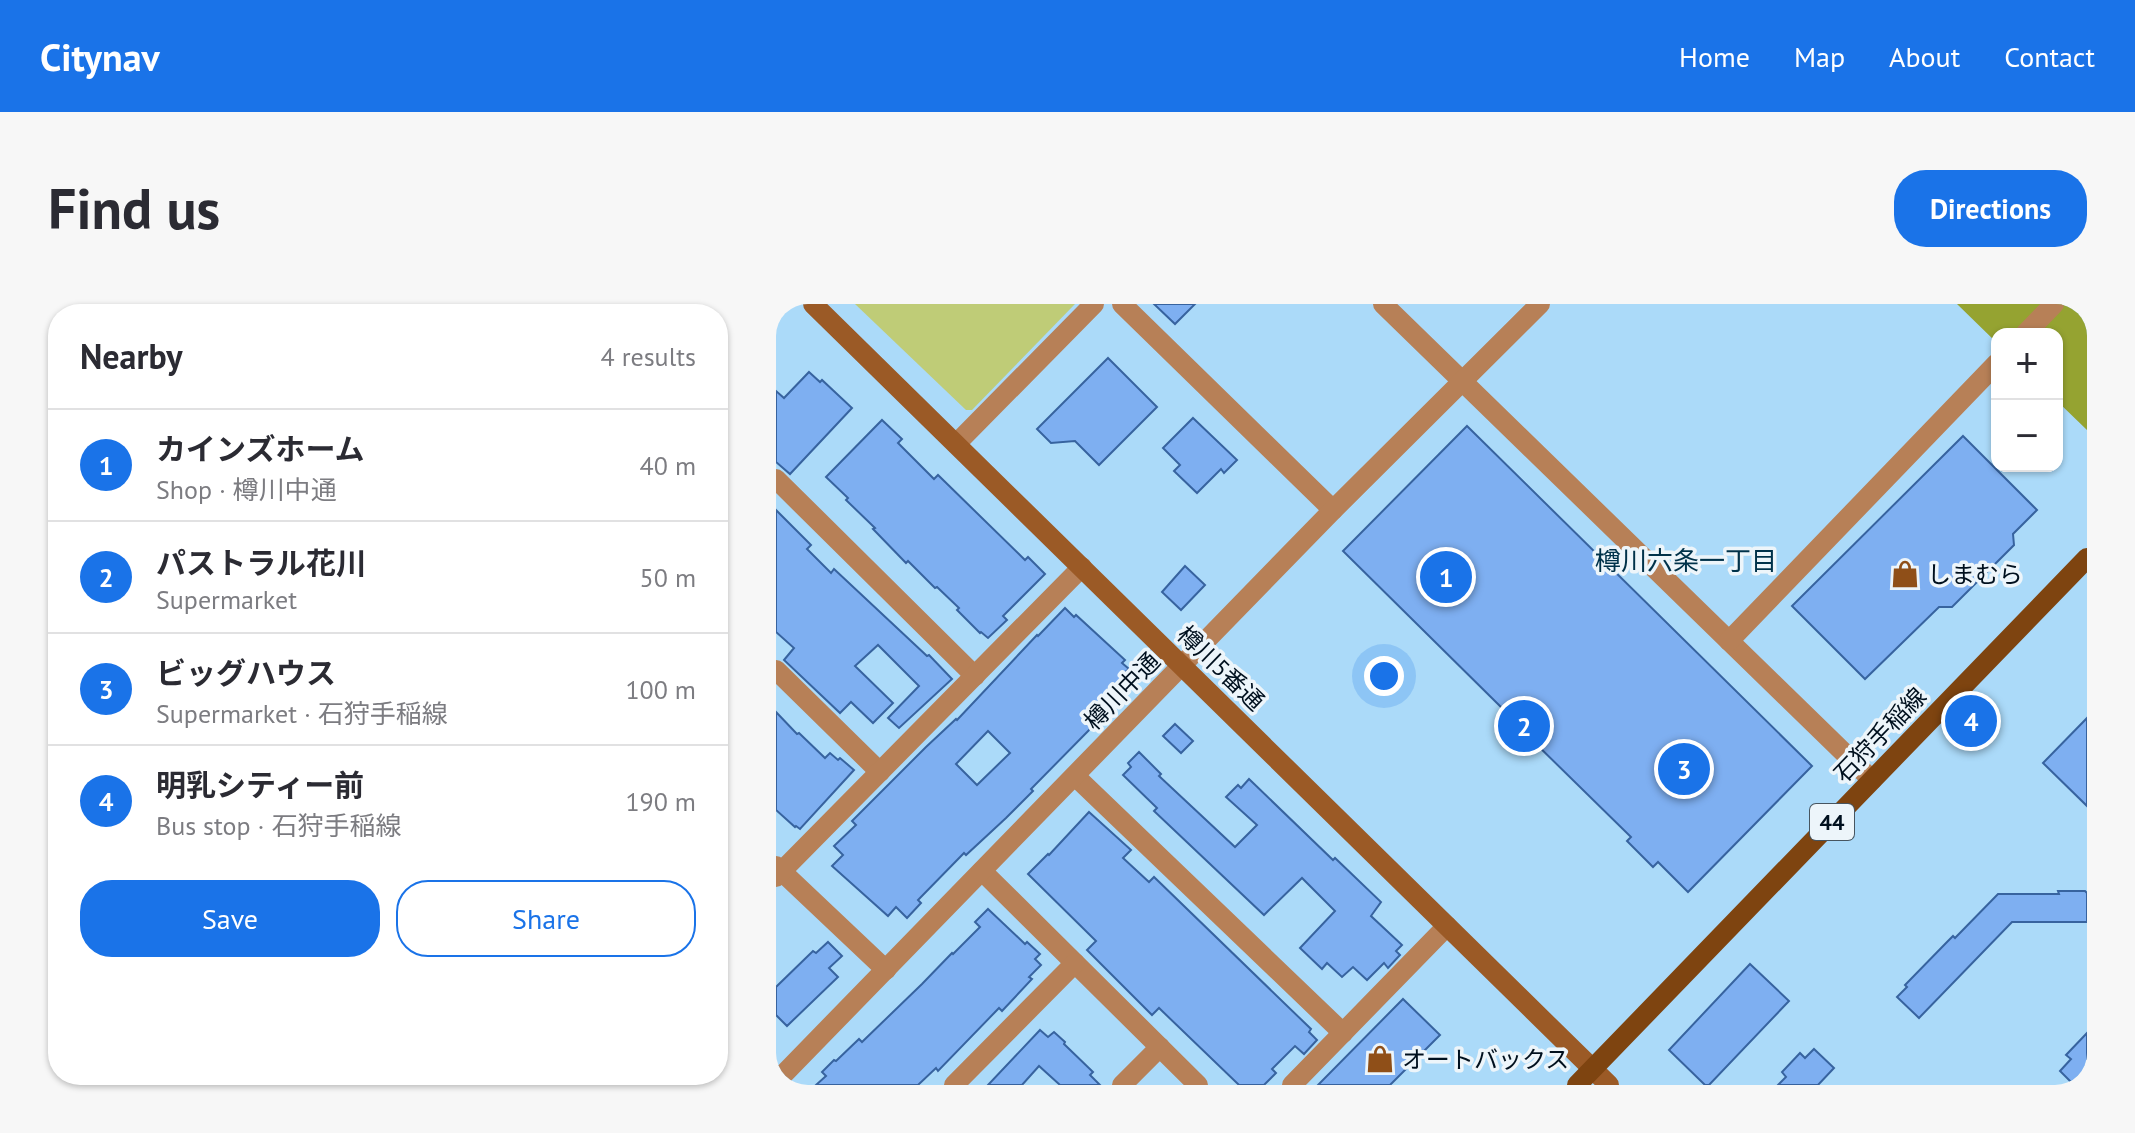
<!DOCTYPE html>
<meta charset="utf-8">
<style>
body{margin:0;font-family:"PT Sans","Noto Sans JP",sans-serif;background:#f7f7f7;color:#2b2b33}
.controls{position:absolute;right:24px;top:24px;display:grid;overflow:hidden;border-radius:16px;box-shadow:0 2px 6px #0004}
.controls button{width:72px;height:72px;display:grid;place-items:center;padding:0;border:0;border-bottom:2px solid #e1e1e2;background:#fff;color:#2b2b33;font:40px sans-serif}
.you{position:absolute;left:608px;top:372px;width:28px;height:28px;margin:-20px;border:6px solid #fff;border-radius:50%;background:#1a73e8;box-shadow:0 0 0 12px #1a73e833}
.badge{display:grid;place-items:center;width:52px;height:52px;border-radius:50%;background:#1a73e8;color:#fff;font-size:26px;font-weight:700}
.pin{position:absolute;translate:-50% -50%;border:4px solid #fff;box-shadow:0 2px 8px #0006}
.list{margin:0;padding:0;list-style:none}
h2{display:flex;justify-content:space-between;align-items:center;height:104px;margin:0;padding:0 32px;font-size:34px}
h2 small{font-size:26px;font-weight:400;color:#7c7c81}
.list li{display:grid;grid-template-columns:52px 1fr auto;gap:24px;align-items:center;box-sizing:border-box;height:112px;padding:0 32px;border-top:2px solid #e1e1e2}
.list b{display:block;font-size:30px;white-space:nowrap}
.list p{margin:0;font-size:26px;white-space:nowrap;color:#7c7c81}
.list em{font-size:26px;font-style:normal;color:#7c7c81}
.actions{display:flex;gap:16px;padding:24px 32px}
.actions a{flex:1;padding:18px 0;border:2px solid #1a73e8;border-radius:32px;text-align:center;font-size:28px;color:#1a73e8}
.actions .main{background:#1a73e8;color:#fff}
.map{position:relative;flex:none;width:1311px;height:781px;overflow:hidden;border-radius:32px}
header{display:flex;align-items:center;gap:48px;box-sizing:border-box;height:112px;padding:0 40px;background:#1a73e8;color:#fff}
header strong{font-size:38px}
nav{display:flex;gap:44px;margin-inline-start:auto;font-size:28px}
.intro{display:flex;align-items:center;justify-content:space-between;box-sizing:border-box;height:192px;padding:0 48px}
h1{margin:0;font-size:56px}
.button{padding:20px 36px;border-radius:32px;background:#1a73e8;color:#fff;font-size:28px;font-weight:700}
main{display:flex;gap:48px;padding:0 48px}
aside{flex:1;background:#fff;border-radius:32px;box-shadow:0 2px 6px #0004}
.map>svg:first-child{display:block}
.green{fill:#bfcc77}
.forest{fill:#95a331}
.building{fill:#7eaff1;stroke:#37639f;stroke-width:2;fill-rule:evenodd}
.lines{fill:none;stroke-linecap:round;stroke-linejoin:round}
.street{stroke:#b78057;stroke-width:20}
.secondary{stroke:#9b5a26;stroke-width:20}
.primary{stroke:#7e4410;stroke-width:20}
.labels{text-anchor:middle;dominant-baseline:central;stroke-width:7;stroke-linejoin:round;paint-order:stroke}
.shield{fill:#edf5fa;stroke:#475560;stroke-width:2}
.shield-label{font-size:22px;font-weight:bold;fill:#00101e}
.poi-label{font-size:24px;fill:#00101e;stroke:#edf5fa;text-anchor:start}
.street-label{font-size:24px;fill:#00101e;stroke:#edf5fa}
.neighbourhood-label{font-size:26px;fill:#00324a;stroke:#edf5fa}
</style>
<header>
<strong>Citynav</strong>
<nav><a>Home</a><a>Map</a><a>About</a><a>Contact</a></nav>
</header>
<div class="intro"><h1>Find us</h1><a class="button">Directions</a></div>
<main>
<aside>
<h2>Nearby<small>4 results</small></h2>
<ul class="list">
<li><span class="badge">1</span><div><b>カインズホーム</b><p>Shop · 樽川中通</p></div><em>40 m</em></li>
<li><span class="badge">2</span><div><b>パストラル花川</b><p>Supermarket</p></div><em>50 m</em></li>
<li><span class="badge">3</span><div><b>ビッグハウス</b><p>Supermarket · 石狩手稲線</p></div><em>100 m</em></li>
<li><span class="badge">4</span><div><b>明乳シティー前</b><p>Bus stop · 石狩手稲線</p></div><em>190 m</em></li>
</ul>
<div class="actions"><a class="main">Save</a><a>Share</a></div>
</aside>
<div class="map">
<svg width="1311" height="781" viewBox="0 0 1311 781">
<rect width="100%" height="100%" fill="#abdaf9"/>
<polygon class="green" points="79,0 299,0 196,106 190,106"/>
<polygon class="forest" points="1181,0 1311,0 1311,126 1281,97 1281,30 1221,30 1221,39"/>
<g class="building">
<polygon points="378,0 419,0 399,20"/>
<polygon points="332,54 381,103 323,161 299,137 275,139 261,125"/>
<polygon points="33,68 44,78 46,76 76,104 14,170 0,158 0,87 8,94"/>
<polygon points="417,114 461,156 448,169 445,165 421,189 398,167 404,161 387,144"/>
<polygon points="106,116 126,135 122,139 158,175 162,171 249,256 252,253 269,270 227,312 231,316 212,334 205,328 204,329 181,306 183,304 161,283 159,284 132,257 130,259 97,225 99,224 70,196 72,194 50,173"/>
<polygon points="691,122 1036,462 912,588 882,558 877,563 851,537 855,533 754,434 750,438 723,412 729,407 567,247"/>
<polygon points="1187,132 1261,206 1237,230 1238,241 1176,303 1163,303 1089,375 1016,302"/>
<polygon points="0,206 35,241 31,245 55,269 58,265 151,352 153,351 176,375 123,424 112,414 143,382 102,341 79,362 117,399 97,419 75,398 64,409 8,356 18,344 0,328"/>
<polygon points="409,262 429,281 405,306 386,288"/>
<path d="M 289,304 L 298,313 L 300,311 L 349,356 L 346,359 L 353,365 L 349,368 L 357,376 L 319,420 L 255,485 L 257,487 L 230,514 L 190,551 L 188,549 L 142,596 L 145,599 L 131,614 L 120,603 L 112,612 L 56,562 L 67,551 L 58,542 L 80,521 L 76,517 L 150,443 L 180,415 L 181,416 L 261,331 L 262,332 ZM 212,427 L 234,449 L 201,481 L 180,460 Z"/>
<polygon points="0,408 21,430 23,429 49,454 54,449 62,456 64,454 78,466 24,525 20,522 19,523 0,506"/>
<polygon points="1311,414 1311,502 1267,459"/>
<polygon points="399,420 417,437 405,449 387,432"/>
<polygon points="363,448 385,470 383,472 459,543 481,521 450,493 462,481 465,484 473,475 557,556 559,554 605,598 595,612 626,641 620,647 624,651 612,664 608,659 591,676 577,663 566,673 551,659 546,665 524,644 559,607 526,574 488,611 378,507 381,504 347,471 355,463 352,459"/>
<polygon points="313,508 355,546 347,554 373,578 378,573 535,725 533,728 541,736 528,750 519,742 496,765 500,769 488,781 463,781 383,704 376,711 311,646 320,637 252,570 272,550 273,551"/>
<polygon points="1282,587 1309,587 1311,589 1311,618 1236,618 1143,714 1121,693 1131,683 1129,681 1171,638 1177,632 1179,634 1222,590 1283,590"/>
<polygon points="212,605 249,640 251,638 264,650 259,655 265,661 253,673 256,675 226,707 223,704 162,767 160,764 142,781 40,781 50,772 46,768 58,756 60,757 83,735 86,738 146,680 176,649 177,650 204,623 199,618"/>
<polygon points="52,638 66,652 53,664 62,673 11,722 0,711 0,683 37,647 40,649"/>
<polygon points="974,660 1013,697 933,781 929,781 893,746"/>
<polygon points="627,695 664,731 614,781 542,781"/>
<polygon points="264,726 272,733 278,728 289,738 288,740 317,768 314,771 324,781 284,781 263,762 246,781 212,781"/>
<polygon points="1311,729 1311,781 1298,781 1284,767 1295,755 1290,751"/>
<polygon points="1038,745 1058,764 1042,781 1002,781 1010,773 1006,768 1024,749 1029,754"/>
</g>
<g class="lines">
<g class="street">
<polyline points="346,0 557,206"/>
<polyline points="607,0 1096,476"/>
<polyline points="1249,30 1278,0"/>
<polyline points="180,140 318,0"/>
<polyline points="0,175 199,372"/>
<polyline points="953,337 1221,59"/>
<polyline points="0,366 104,468"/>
<polyline points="299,472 567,729"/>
<polyline points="0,562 110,666"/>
<polyline points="206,567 422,781"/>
<polyline points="0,573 306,263"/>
<polyline points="0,778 557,206 764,0"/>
<polyline points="178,781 299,659"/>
<polyline points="346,781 384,743"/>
<polyline points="516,781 671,622"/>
</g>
<polyline class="secondary" points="37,0 833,781"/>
<polyline class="primary" points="801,781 1311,254"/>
</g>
<defs>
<symbol id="shop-bare" viewBox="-9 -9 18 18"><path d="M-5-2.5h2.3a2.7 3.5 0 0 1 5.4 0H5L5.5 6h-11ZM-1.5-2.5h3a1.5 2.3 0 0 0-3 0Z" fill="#8f4f18" stroke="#edf5fa" stroke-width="2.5" paint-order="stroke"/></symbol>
</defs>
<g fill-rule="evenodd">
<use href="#shop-bare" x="1109" y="250" width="40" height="40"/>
<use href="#shop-bare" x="584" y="735" width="40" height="40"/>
</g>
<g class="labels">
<rect class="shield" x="1034" y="500" width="44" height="36" rx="6"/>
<g class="shield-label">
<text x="1056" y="518">44</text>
</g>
<g class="poi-label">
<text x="1151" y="270">しまむら</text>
<text x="626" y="755">オートバックス</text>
</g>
<g class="street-label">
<text transform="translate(445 364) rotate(44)">樽川5番通</text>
<text transform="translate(346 387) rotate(-46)">樽川中通</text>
<text transform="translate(1104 431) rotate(-46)">石狩手稲線</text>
</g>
<g class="neighbourhood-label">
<text x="910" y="256">樽川六条一丁目</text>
</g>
</g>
</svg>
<div class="controls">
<button>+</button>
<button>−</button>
</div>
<div class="you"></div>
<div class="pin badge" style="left:670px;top:273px">1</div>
<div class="pin badge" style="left:748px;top:422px">2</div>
<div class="pin badge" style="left:908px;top:465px">3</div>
<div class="pin badge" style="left:1195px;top:417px">4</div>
</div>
</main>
